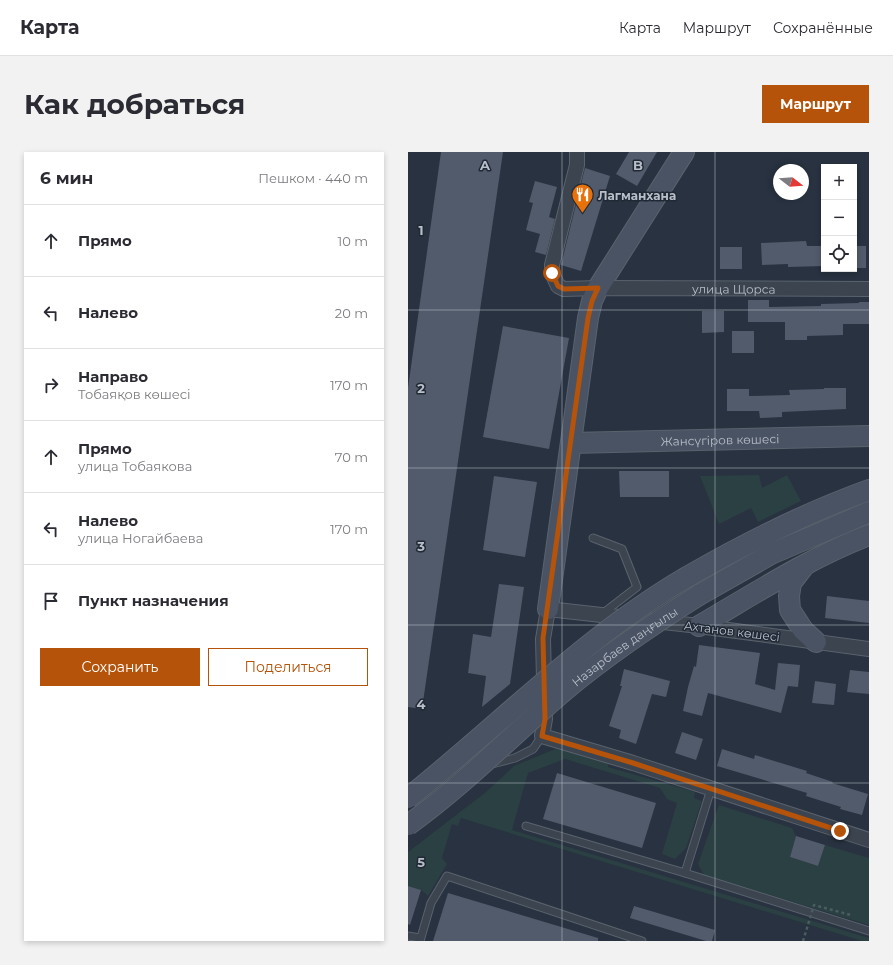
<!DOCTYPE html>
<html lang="ru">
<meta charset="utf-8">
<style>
body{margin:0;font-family:Montserrat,sans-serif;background:#f2f2f3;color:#2b2b33}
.controls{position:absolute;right:12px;top:12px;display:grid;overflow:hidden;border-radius:0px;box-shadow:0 2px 6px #0003}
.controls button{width:36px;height:36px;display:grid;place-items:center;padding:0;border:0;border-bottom:1px solid #e1e1e2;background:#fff;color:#2b2b33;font:20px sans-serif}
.compass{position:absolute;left:365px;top:12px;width:36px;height:36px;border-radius:50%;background:#fff;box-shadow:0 2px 6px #0003;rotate:107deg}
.stop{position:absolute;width:12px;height:12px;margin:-9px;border:3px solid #b45309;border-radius:50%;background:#fff}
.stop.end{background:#b45309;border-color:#fff;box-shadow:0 1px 4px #0008}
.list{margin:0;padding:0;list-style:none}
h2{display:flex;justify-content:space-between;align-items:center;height:52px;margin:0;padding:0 16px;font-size:17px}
h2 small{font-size:13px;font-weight:400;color:#7c7c81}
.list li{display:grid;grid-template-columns:26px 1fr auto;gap:12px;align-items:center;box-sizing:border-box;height:72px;padding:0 16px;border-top:1px solid #e1e1e2}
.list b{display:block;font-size:15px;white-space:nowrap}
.list p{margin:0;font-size:13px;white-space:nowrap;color:#7c7c81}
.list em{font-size:13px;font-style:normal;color:#7c7c81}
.actions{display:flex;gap:8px;padding:12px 16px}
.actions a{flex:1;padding:9px 0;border:1px solid #b45309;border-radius:0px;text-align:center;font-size:14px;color:#b45309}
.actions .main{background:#b45309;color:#fff}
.icon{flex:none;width:22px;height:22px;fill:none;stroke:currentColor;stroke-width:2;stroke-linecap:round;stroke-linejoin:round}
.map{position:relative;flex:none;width:461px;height:789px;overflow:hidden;border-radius:0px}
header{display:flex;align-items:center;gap:24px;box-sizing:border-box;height:56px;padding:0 20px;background:#fff;border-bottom:1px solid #e1e1e2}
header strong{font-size:19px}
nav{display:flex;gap:22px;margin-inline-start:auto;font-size:14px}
.intro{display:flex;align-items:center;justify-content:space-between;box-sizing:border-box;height:96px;padding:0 24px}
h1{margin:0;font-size:28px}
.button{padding:10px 18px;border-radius:0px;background:#b45309;color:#fff;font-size:14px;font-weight:700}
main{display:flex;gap:24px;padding:0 24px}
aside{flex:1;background:#fff;border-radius:0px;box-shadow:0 2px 6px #0003}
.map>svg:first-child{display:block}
.green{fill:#2b4042}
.building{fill:#515b6b}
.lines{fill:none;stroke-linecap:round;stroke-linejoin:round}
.lane-casing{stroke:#59626d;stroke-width:9}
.street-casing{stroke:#59626d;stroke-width:16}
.secondary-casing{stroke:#59626d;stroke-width:22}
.lane{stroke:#3c4450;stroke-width:7}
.street{stroke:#3c4450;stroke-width:14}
.secondary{stroke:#4a5363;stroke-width:20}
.secondary-bridge-casing{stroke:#59626d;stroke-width:22;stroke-linecap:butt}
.path-bridge{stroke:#4a5d60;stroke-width:2.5;stroke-dasharray:3 3;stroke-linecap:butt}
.secondary-bridge{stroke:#4a5363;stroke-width:20}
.route{stroke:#b45309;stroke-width:5}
.grid{fill:none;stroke:#b8bfca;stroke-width:1;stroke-opacity:0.55}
.labels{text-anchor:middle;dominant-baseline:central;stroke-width:3;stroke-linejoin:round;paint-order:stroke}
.poi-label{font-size:12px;font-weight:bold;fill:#b8bfca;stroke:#202935;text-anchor:start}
.street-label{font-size:12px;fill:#b8bfca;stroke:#202935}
.grid-label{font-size:13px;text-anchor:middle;font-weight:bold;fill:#b8bfca;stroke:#202935;stroke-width:3;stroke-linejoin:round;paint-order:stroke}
</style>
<header>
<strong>Карта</strong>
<nav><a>Карта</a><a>Маршрут</a><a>Сохранённые</a></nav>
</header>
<div class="intro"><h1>Как добраться</h1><a class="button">Маршрут</a></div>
<main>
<aside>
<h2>6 мин<small>Пешком · 440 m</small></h2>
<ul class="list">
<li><svg class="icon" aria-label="ahead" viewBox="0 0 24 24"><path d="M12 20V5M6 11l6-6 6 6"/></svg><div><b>Прямо</b></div><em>10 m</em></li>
<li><svg class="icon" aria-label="left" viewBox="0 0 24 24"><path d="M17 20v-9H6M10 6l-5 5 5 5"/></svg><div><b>Налево</b></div><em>20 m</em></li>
<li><svg class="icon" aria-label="right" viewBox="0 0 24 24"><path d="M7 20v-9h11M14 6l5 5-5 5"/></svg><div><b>Направо</b><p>Тобаяқов көшесі</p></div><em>170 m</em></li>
<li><svg class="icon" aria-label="ahead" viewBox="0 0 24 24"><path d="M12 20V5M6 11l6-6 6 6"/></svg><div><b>Прямо</b><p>улица Тобаякова</p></div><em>70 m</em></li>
<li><svg class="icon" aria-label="left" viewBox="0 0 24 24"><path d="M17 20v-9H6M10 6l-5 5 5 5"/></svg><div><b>Налево</b><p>улица Ногайбаева</p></div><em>170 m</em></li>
<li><svg class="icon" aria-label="arrive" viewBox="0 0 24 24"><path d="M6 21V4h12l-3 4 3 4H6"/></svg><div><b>Пункт назначения</b></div></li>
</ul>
<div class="actions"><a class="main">Сохранить</a><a>Поделиться</a></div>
</aside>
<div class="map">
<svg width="461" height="789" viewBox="0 0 461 789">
<rect width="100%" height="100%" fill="#283240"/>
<g class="green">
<polygon points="351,323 354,336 379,323 393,349 350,370 343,356 311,372 292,324"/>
<polygon points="152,595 201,609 200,615 287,640 286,646 294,649 278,696 267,707 254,702 269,651 259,647 252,636 157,607 120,621 104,678 461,786 461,789 454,789 53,666 50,674 44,672 34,706 39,712 20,744 13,738 0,734 0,700 78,640 106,614"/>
<polygon points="311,653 384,676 388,684 382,705 410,714 417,693 461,706 461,773 296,723 290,712"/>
</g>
<g class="building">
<polygon points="33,0 95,0 14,557 0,555 0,236"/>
<polygon points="221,0 249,0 229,34 208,22"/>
<polygon points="177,16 202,24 173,119 153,113"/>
<polygon points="127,29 149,35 141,65 147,67 138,103 127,100 132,82 118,78 125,51 121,50"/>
<polygon points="398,89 399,94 416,94 416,114 380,115 380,112 354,113 353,91"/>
<rect x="446" y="94" width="12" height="22"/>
<rect x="312" y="95" width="22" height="22"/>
<polygon points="340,148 361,148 361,155 413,154 413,152 451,151 451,150 461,150 461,172 435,172 435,183 399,184 399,188 377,188 377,170 340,170"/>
<polygon points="294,159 316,159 316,180 294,181"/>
<polygon points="95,174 161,186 141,297 75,285"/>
<rect x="324" y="179" width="22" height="22"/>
<polygon points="416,236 438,236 438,257 374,260 374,265 352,266 351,259 319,259 319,237 341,237 341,244 382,243 381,238 416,237"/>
<polygon points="211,319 261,319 261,345 212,345"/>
<polygon points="86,324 129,330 117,405 75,398"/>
<polygon points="91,432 116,435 102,532 74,555 78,524 60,521 65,482 83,485"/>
<polygon points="419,444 461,449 461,471 417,466"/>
<polygon points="291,493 352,501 347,532 367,538 370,511 392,513 390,535 380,534 373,561 300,541 294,564 275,559 280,535 286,514 288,515"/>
<polygon points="216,517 262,529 258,545 244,542 228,592 211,586 213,578 201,574 214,534 212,534"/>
<polygon points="442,518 461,520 461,542 439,540"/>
<polygon points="407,529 428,532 426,553 404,551"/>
<polygon points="274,580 295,587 288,608 267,601"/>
<polygon points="314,597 346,607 347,603 399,619 398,621 425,630 424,631 460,642 454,663 432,657 433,655 398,644 399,641 309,614"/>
<polygon points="149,621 248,651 234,696 135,667"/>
<polygon points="388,684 417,693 410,714 382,705"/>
<polygon points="0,734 13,738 2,773 0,772"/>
<polygon points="40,741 190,786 190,789 25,789"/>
<polygon points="226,754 307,778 304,789 298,789 222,766"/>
</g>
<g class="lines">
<defs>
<g id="lane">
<polyline points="185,386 214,397 229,435 194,462"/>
<polyline points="84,612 107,606 125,597 134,584"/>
<polyline points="118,674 277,721 461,779"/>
<polyline points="277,721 303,637"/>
<polyline points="0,784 12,786"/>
<polyline points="12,789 23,751 39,724 234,789"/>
</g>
<g id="street">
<path id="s1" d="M 169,0 L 169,13 L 144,113 L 144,121 L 150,134 L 156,137 L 190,136 L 461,137"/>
<polyline points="461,497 291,474 140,457 135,487 137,567 134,584 225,611 461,688"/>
</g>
<g id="secondary">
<path id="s2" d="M 163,291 L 461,284"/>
<polyline points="396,414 383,431 381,444 382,458 395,478 408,490"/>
<path d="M 279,425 C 338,391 397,361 461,338"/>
<polyline points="291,443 363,402 461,360"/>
<polyline points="140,457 180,166 184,149 190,136 276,0"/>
<path d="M 291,474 C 346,442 401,406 461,383"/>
</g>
</defs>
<use href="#lane" class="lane-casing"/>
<use href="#street" class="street-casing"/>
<use href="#secondary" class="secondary-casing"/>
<use href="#lane" class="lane"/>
<use href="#street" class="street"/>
<use href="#secondary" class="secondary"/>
<defs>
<g id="secondary-bridge">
<path d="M 0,646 C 93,572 176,485 279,425"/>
<path id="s3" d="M 0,673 C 56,633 105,582 157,538 C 199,503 245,472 291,443"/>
</g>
</defs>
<use href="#secondary-bridge" class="secondary-bridge-casing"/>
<polyline class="path-bridge" points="395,789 406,753 443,763"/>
<use href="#secondary-bridge" class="secondary-bridge"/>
</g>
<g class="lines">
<polyline class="route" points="144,121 150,134 156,137 190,136 184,149 180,166 135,486 137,567 134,584 225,611 432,679"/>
</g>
<path class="grid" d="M 154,0 L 154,789M 307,0 L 307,789M 0,158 L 461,158M 0,316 L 461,316M 0,473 L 461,473M 0,631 L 461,631"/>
<defs>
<symbol id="restaurant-pin" viewBox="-11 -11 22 30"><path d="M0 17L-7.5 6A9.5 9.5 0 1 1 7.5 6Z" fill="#e8710a" stroke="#202935"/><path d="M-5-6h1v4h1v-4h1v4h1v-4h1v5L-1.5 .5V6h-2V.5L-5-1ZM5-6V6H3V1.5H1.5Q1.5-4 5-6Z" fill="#fff"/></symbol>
</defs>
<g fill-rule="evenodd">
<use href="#restaurant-pin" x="162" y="30" width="25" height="34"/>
</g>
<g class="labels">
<g class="poi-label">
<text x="190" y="43">Лагманхана</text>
</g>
<g class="street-label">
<text stroke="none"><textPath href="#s1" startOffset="315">улица Щорса</textPath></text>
<text stroke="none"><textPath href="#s2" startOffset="149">Жансүгіров көшесі</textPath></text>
<text transform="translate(324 479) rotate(7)">Ахтанов көшесі</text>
<text stroke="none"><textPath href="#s3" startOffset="281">Назарбаев даңғылы</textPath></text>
</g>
</g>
<g class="grid-label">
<text x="77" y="18">A</text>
<text x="230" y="18">B</text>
<text x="13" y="83">1</text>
<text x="13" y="241">2</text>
<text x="13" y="399">3</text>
<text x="13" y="557">4</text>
<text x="13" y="715">5</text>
</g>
</svg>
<div class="controls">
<button>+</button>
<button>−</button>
<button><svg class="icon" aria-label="locate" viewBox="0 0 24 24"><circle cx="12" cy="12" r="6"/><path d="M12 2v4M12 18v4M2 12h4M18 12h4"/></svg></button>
</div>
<svg class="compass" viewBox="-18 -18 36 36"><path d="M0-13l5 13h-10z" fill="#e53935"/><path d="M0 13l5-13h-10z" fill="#7c7c81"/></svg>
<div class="stop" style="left:144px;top:121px"></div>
<div class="stop end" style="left:432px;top:679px"></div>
</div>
</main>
